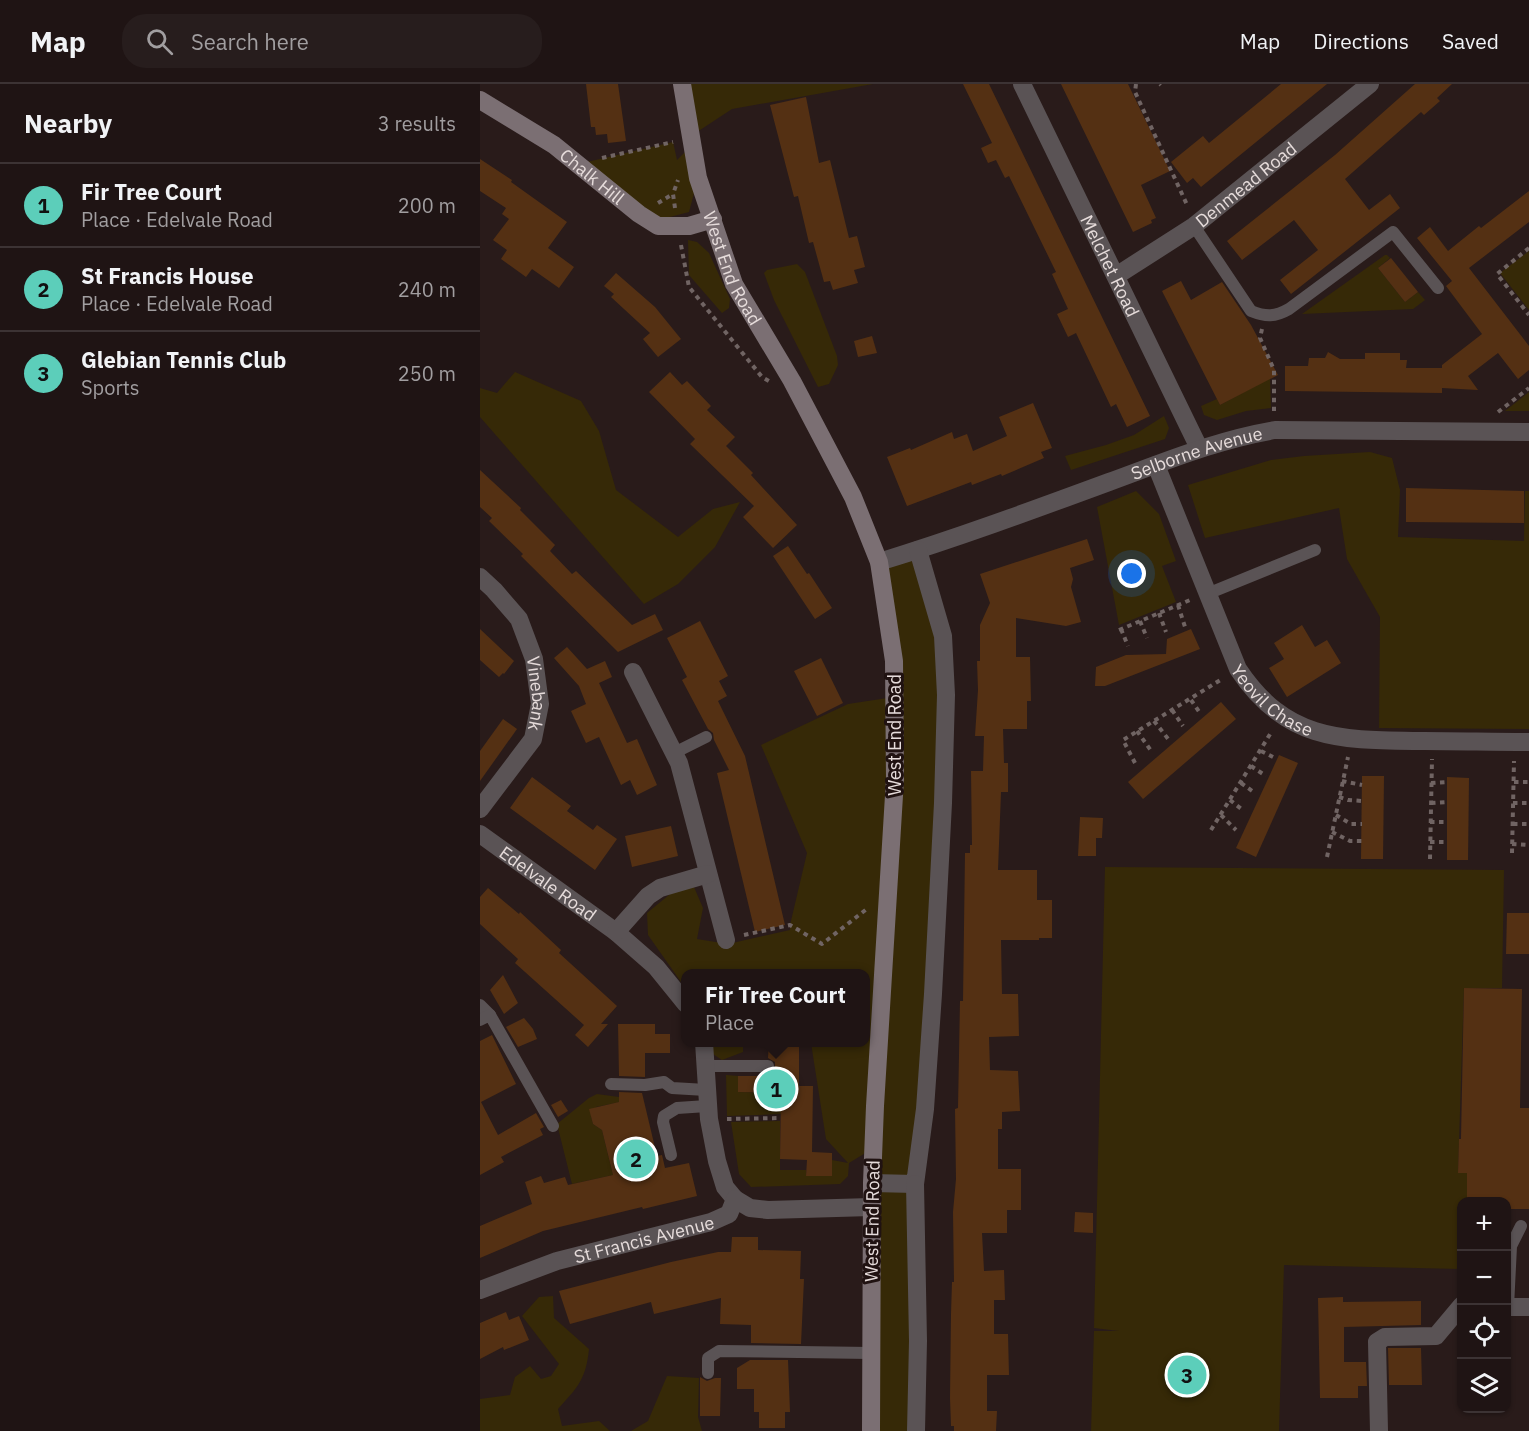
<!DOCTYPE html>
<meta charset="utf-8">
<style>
body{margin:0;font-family:"IBM Plex Sans",sans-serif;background:#271d1d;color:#f1f3f6}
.controls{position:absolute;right:18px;bottom:18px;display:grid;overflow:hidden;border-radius:12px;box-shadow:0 2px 4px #0004}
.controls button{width:54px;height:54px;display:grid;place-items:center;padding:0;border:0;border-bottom:2px solid #3c3334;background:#1f1414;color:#f1f3f6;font:30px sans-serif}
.you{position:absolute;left:652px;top:490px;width:21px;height:21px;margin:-15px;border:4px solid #fff;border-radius:50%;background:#1a73e8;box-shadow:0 0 0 9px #1a73e833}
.badge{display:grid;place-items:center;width:39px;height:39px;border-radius:50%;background:#5cceba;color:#111;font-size:20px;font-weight:700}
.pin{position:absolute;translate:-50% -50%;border:3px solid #fff;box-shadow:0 2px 6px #0006}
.popup{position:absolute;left:201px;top:885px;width:189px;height:78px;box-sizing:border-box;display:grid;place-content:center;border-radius:12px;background:#1f1414;filter:drop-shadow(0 2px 4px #0005);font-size:20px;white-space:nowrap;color:#a19ea0}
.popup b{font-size:22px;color:#f1f3f6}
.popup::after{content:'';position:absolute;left:50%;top:100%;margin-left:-12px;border:12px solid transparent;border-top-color:#1f1414}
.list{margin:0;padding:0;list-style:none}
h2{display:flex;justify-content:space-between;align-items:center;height:78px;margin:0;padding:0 24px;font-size:26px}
h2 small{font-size:20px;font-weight:400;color:#a19ea0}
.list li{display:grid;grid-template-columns:39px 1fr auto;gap:18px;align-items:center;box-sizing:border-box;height:84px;padding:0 24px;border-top:2px solid #3c3334}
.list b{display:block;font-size:22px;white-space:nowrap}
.list p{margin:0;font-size:20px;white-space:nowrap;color:#a19ea0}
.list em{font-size:20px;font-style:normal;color:#a19ea0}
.icon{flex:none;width:33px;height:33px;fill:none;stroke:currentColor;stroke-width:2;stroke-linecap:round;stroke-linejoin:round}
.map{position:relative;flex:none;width:1049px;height:1347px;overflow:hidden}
header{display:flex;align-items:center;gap:36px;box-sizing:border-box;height:84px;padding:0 30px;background:#1f1414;border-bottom:2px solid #3c3334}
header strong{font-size:28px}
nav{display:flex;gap:33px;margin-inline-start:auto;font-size:21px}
.search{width:420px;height:54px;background:#271d1d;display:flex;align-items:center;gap:15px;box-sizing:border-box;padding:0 21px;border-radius:24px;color:#a19ea0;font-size:22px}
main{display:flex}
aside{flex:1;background:#1f1414}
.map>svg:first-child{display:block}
.green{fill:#362907}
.building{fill:#543013}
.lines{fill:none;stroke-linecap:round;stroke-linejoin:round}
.path{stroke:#706463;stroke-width:4;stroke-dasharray:4.5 4.5;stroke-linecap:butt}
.lane{stroke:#5a5355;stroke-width:12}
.street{stroke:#5a5355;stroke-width:18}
.secondary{stroke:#7b6f73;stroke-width:18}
.labels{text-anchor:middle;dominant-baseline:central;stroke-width:6;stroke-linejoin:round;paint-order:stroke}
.street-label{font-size:18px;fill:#e6dcdb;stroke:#201211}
</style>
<header>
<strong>Map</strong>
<div class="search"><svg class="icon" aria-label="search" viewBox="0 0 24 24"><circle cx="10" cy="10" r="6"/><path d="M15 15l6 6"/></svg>Search here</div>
<nav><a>Map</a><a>Directions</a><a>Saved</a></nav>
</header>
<main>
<aside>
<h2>Nearby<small>3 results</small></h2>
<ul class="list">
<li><span class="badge">1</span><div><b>Fir Tree Court</b><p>Place · Edelvale Road</p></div><em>200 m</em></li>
<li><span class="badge">2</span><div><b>St Francis House</b><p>Place · Edelvale Road</p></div><em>240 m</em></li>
<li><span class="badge">3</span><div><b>Glebian Tennis Club</b><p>Sports</p></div><em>250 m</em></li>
</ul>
</aside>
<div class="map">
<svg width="1049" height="1347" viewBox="0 0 1049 1347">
<rect width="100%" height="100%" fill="#291b1a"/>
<g class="green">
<polygon points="203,0 393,0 252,25 211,52"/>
<polygon points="193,58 197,76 212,61 218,94 209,128 182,135 159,130 107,78"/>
<polygon points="208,156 217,158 229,169 250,215 249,224 242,229 209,191"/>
<polygon points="1049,167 1049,226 1020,189"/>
<polygon points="905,171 907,171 910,174 898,184 925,218 938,208 945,216 933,225 822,230"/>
<polygon points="317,180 325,188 357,272 358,281 349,300 338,303 294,216 284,189 287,186"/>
<polygon points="35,288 101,317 119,347 136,406 198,453 233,425 260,418 235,463 198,500 164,520 0,333 0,304 17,309"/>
<polygon points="790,294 791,324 766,327 737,336 724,331 721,322 737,315 740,321"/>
<polygon points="1049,308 1049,327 1025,327"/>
<polygon points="684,332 689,344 685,355 591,386 585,372 626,361 654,351"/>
<polygon points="890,368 912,374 920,406 918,453 1044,457 1045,407 1049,407 1049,645 899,644 900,533 867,475 859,424 725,454 708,401 791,376 824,372"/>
<polygon points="656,407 679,430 696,477 682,482 696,518 639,541 617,423"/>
<polygon points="438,466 463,552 445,1025 436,1347 391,1347 392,1065 369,1079 368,1092 360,1100 271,1103 259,1090 251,1038 300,1037 300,1086 326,1086 326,1092 352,1092 352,1076 368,1079 346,1055 331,959 386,958 386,890 206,890 206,905 168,851 167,829 195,806 214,803 223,824 217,855 248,860 310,846 310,841 327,769 281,661 368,620 414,613 399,478"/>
<polygon points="625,783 1024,786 1022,904 984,904 978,1089 987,1089 987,1117 982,1118 981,1185 804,1181 799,1347 611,1347 614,1247 639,1247 614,1244"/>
<polygon points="231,959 263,959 263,968 242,976 230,968"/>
<polygon points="246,991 258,992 258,1008 301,1009 301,1030 247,1032"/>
<polygon points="117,1010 139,1013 140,1018 116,1023 111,1032 113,1040 122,1046 133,1091 92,1100 77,1040 109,1014"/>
<path d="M 73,1212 L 74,1234 L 109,1265 C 106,1295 98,1303 78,1325 L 82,1342 L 119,1337 L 130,1347 L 0,1347 L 0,1315 L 30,1311 L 35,1293 L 50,1282 L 61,1295 L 71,1292 L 79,1280 L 42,1232 L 59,1213 Z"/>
<polygon points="187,1292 219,1294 218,1333 222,1347 151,1347 168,1337"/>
</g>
<g class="building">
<polygon points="106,0 138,0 146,57 128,59 127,50 116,51 115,43 111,43"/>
<polygon points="483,0 509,0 670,332 647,343 636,320 631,323 596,249 588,253 577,230 588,225 572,190 576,188 529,92 525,94 516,76 508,79 501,64 512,59"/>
<polygon points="581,0 648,0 690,87 661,101 676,134 671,136 672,139 653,148"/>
<polygon points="801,0 847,0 721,103 713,94 707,99 691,78 723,52 729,59"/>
<polygon points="935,0 972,0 957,14 960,17 944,31 941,28 865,95 889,126 910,110 920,124 811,210 800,196 838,166 814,136 762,176 747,157 855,71"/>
<polygon points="326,13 339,79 350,76 369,154 377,152 385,183 374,186 378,199 353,206 350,197 344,198 333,158 329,159 318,112 314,113 290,21"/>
<polygon points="0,75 32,96 31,98 87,138 68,164 94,183 79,204 52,185 46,193 21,175 27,166 13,156 29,135 22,130 26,124 0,107"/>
<polygon points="1049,107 1049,138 989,184 1049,262 1049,286 1038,295 1018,269 988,292 998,306 962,304 962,309 805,307 805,282 828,282 829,274 845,274 848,268 860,275 885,275 885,269 920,269 920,276 927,276 926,284 962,284 962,281 1002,250 966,202 972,197 937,154 950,143 968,167 999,142 1001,144"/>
<polygon points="911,174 938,208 925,218 898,184"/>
<polygon points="136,189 175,223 201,255 178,273 163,255 170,249 131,213 134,210 124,202"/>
<polygon points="701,197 711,216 742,198 771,241 798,291 740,321 682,207"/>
<polygon points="392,252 397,269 378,273 374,257"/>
<polygon points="190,288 202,301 207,297 231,322 227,326 255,353 246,362 273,389 271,391 317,441 293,464 263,433 274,422 210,360 215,355 169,308"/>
<polygon points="553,319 572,364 561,368 564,374 522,392 521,390 492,401 491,398 427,422 407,373 430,364 431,366 472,348 474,355 487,350 493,367 527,352 519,333"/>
<polygon points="0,386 41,424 40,426 75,461 70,467 92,490 96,487 152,541 175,530 183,546 138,568 41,472 43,470 9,437 12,434 0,423"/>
<polygon points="926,404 1044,407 1044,439 926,438"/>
<polygon points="607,455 614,476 590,484 593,495 591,503 601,538 586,542 536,534 536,573 550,573 551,617 547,617 547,645 523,645 524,679 528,679 528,708 521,708 518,786 557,786 557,816 572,816 572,854 559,854 559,856 521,856 522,910 538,910 539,952 509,953 510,986 538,987 540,1027 522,1028 522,1045 518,1045 518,1085 541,1085 541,1126 527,1126 527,1149 502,1149 504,1187 524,1186 525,1216 514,1216 514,1250 528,1250 529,1291 507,1291 507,1327 517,1327 516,1347 474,1347 474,1342 471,1342 470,1314 471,1230 472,1198 474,1198 473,1128 476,1095 475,1025 478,1024 480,917 483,917 485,769 490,769 490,761 492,761 491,687 503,687 504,652 495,652 498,606 497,577 500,577 500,541 510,519 500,490"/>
<polygon points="308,462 327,490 329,489 352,524 335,535 293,472"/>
<polygon points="220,537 248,592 239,597 247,612 238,617 265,672 305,841 275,848 237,689 249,686 234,656 233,649 228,645 202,596 207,593 187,554"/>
<polygon points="822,541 835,563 847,556 861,579 807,613 789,584 804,575 794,559"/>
<polygon points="0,545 34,577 24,590 23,589 19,593 0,576"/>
<polygon points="711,545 720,565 625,602 615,602 616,583 646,571 686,570 687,555"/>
<polygon points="87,563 107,585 125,577 132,593 119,599 147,659 157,655 177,701 157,711 150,696 141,701 119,653 106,659 91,627 106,620 99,602 74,574"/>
<polygon points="341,574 363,619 337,632 314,587"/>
<polygon points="741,618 756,635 663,715 648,698"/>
<polygon points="23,635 37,645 0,697 0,667"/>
<polygon points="799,671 818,679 776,773 756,764"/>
<polygon points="882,692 904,692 903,775 881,775"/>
<polygon points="52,693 91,722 87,727 113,746 117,741 137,755 115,786 30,724"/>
<polygon points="967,693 989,694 988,776 967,776"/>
<polygon points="600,733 623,734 622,754 616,754 616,772 598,772"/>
<polygon points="191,742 198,772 152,783 145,752"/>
<polygon points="8,804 39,830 40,828 81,866 79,869 137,922 121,940 128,940 108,963 95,951 104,941 35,879 38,875 0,840 0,813"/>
<polygon points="1027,829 1049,829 1049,870 1026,870"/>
<polygon points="23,891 38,919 24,930 10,906"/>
<polygon points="984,904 1042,905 1040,1024 1049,1024 1049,1125 1026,1125 1026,1118 987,1118 987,1089 978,1089 979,1055 981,1055"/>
<polygon points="44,934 53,945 57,955 38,963 26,943"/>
<polygon points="138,940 175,940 175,950 190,950 190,969 165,969 165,993 139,992"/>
<polygon points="12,951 36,1000 1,1018 18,1051 56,1029 64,1043 60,1045 63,1051 21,1073 24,1078 0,1091 0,957"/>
<polygon points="289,958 319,958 319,1002 333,1002 332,1068 352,1069 352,1092 326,1092 327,1076 300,1075 301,1009 258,1008 258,992 288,992 295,987 295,978 288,974"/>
<polygon points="139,1008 162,1009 177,1072 182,1071 185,1084 209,1079 217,1112 163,1125 162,1123 63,1147 0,1174 0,1142 52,1120 45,1098 61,1092 64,1099 85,1093 88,1101 133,1091 122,1046 113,1040 109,1025 139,1018"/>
<polygon points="81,1016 88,1027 78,1033 71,1021"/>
<polygon points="595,1128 613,1129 613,1149 594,1148"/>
<polygon points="252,1153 278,1153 278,1166 321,1167 320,1195 324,1195 321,1260 271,1259 271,1241 240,1240 241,1214 174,1230 171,1218 90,1240 79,1207 191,1178 238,1168 251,1168"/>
<polygon points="863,1213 863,1218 941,1217 941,1241 864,1243 864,1278 886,1278 887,1302 878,1302 878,1314 840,1314 838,1214"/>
<polygon points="26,1228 29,1236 39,1232 49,1256 24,1266 23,1263 0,1275 0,1239"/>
<polygon points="908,1264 941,1264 942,1301 909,1301"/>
<polygon points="270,1276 308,1276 310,1328 305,1328 305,1344 279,1344 279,1328 274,1328 274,1305 257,1305 257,1284"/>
<polygon points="220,1293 227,1297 235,1294 241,1294 240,1332 220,1332"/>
</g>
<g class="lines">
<g class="path">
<polyline points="656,0 655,8 708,123"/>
<polyline points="680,0 681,1"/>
<polyline points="122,74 193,58"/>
<polyline points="178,119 193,110"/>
<polyline points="195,124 193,110 198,96"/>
<polyline points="201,161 209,203 282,293 289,297"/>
<polyline points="1049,164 1017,190 1049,231"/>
<polyline points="782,245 780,254 794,286 794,327"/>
<polyline points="1018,328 1049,304"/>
<polyline points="698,521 705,543"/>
<polyline points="679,529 686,548"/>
<polyline points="660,537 667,554"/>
<polyline points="641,545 648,562"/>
<polyline points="639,546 710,516"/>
<polyline points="711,616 720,629"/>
<polyline points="692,626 703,642"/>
<polyline points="674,637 689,656"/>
<polyline points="657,647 672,668"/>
<polyline points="781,667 793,673"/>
<polyline points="655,679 643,656 742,595"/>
<polyline points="771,682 786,692"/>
<polyline points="862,697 882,701"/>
<polyline points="1034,698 1049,698"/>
<polyline points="761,699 775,709"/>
<polyline points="951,699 967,698"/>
<polyline points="859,713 868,716 882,717"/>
<polyline points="750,716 764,727"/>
<polyline points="951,719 967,718"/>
<polyline points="1033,719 1049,719"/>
<polyline points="741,731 756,746"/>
<polyline points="856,731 871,740 882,740"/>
<polyline points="950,738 967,738"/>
<polyline points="1033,740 1049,740"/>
<polyline points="731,746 792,647"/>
<polyline points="852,748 870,757 882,757"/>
<polyline points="950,758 967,758"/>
<polyline points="1032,760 1049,761"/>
<polyline points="1032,769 1034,677"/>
<polyline points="847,773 868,673"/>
<polyline points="950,775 952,675"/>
<polyline points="264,851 310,841 342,860 388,824"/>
<polyline points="247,1035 300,1034"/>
</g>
<g class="lane">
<path d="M 714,142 L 771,227 C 786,233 795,233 809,225 L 913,148 L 958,204"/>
<polyline points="727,510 835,466"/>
<polyline points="194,669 226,653"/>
<polyline points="0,921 10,931"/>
<polyline points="0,936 10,931 73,1042"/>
<polyline points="225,982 288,982"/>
<polyline points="131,1000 165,1001 184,998 192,1004 226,1006"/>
<polyline points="191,1071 183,1038 184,1032 197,1024 227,1022"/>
<polyline points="1028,1223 1031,1162 1041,1142"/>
<polyline points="228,1289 228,1274 239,1267 391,1269"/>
</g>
<g class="street">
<path id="s1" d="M 542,0 L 719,364"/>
<path id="s2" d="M 636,192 L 714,142 L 890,0"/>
<path id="s3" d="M 676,381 L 758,585 C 807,659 864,656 944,657 C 979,657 1014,658 1049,658"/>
<path id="s4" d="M 399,478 C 477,454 553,426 629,398 C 684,378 736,356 795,346 L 1049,348"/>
<path id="s5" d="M 0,493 L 14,506 L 39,535 L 54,575 L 60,620 L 53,655 L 0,725"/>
<polyline points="153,588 199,679 246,856"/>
<path id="s6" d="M 0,750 L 136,848 L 176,883 L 206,920"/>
<polyline points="136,848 168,812 180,804 228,790"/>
<polyline points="224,958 229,1035 237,1077 245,1103 255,1115"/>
<polyline points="392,1099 435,1100 445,1025 453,910 463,719 466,611 463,552 438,466"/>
<polyline points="435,1100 438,1257 436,1347"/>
<path id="s7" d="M 0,1206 L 77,1177 L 231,1138 L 249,1130 L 255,1115 L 270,1124 L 288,1126 L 391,1123"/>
<polyline points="1026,1223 1049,1223"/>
<polyline points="899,1347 897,1258 905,1253 956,1252 982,1221"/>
</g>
<g class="secondary">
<path id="s8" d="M 202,0 L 218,94 L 254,200 L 312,297 L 373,413 L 399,478 L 414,577 L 415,695 L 395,1022 L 392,1099 L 391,1347"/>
<path id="s9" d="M 0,16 L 74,61 L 159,130 L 178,142 L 209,142 L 233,135"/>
</g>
</g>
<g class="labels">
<g class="street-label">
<text stroke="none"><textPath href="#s9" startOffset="136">Chalk Hill</textPath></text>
<text stroke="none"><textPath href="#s2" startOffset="159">Denmead Road</textPath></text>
<text stroke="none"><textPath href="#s1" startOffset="202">Melchet Road</textPath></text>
<text stroke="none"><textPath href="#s8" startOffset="192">West End Road</textPath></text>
<text stroke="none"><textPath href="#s4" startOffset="336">Selborne Avenue</textPath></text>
<text stroke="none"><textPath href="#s5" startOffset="135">Vinebank</textPath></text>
<text stroke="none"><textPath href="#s3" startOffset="267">Yeovil Chase</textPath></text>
<text transform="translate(414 651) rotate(-90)">West End Road</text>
<text stroke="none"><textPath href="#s6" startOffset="84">Edelvale Road</textPath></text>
<text transform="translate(392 1137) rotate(-89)">West End Road</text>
<text stroke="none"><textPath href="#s7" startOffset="172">St Francis Avenue</textPath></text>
</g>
</g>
</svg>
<div class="controls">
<button>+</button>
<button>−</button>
<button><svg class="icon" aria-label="locate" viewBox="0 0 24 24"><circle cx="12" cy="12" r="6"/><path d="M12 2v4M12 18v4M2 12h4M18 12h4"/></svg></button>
<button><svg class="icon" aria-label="layers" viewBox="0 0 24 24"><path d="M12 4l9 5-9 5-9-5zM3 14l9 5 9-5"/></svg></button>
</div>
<div class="you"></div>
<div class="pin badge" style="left:296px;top:1005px">1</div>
<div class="popup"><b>Fir Tree Court</b>Place</div>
<div class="pin badge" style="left:156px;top:1075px">2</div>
<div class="pin badge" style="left:707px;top:1291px">3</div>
</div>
</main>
